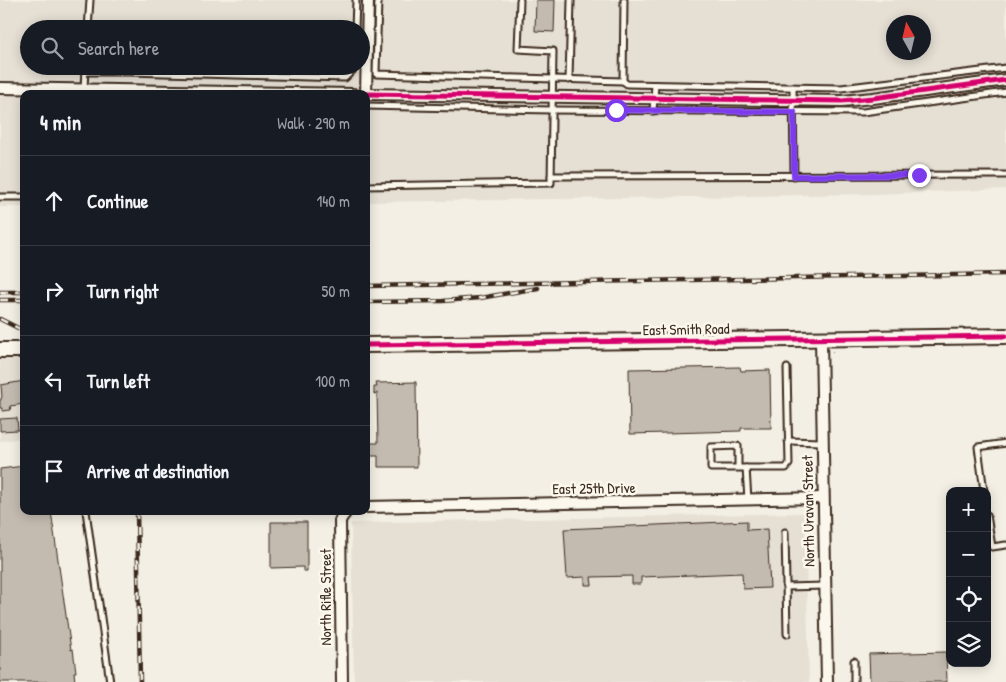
<!DOCTYPE html>
<meta charset="utf-8">
<style>
body{margin:0;font-family:"Patrick Hand",sans-serif;background:#242831;color:#f1f3f6}
.controls{position:absolute;right:15px;bottom:15px;display:grid;overflow:hidden;border-radius:10px;box-shadow:0 2px 12px #0003}
.controls button{width:45px;height:45px;display:grid;place-items:center;padding:0;border:0;border-bottom:1px solid #363941;background:#171b24;color:#f1f3f6;font:25px sans-serif}
.compass{position:absolute;left:886px;top:15px;width:45px;height:45px;border-radius:50%;background:#171b24;box-shadow:0 2px 12px #0003;rotate:352deg}
.stop{position:absolute;width:15px;height:15px;margin:-11px;border:4px solid #7c3aed;border-radius:50%;background:#fff}
.stop.end{background:#7c3aed;border-color:#fff;box-shadow:0 1px 5px #0008}
.list{margin:0;padding:0;list-style:none}
h2{display:flex;justify-content:space-between;align-items:center;height:65px;margin:0;padding:0 20px;font-size:21px}
h2 small{font-size:16px;font-weight:400;color:#9ea1a6}
.list li{display:grid;grid-template-columns:32px 1fr auto;gap:15px;align-items:center;box-sizing:border-box;height:90px;padding:0 20px;border-top:1px solid #363941}
.list b{display:block;font-size:19px;white-space:nowrap}
.list em{font-size:16px;font-style:normal;color:#9ea1a6}
.icon{flex:none;width:28px;height:28px;fill:none;stroke:currentColor;stroke-width:2;stroke-linecap:round;stroke-linejoin:round}
.map{position:relative;flex:none;width:1006px;height:682px;overflow:hidden}
.search{position:absolute;background:#171b24;box-shadow:0 2px 12px #0003;left:20px;top:20px;width:350px;height:55px;display:flex;align-items:center;gap:12px;box-sizing:border-box;padding:0 18px;border-radius:28px;color:#9ea1a6;font-size:19px}
.panel{position:absolute;background:#171b24;box-shadow:0 2px 12px #0003;left:20px;top:90px;width:350px;height:425px;border-radius:10px}
.map>svg:first-child{display:block}
.built{fill:#e5dfd4;fill-rule:evenodd}
.building{fill:#c3bbb0;stroke:#3b2a1e}
.lines{fill:none;stroke-linecap:round;stroke-linejoin:round}
.lane-casing{stroke:#3b2a1e;stroke-width:9}
.street-casing{stroke:#3b2a1e;stroke-width:14}
.secondary-casing{stroke:#3b2a1e;stroke-width:18}
.path{stroke:#3b2a1e;stroke-width:1;stroke-dasharray:1 4;stroke-linecap:butt}
.lane{stroke:#fbf7ec;stroke-width:5}
.street{stroke:#fbf7ec;stroke-width:10}
.secondary{stroke:#fbf7ec;stroke-width:14}
.rail-casing{stroke:#3b2a1e;stroke-width:4.5}
.rail{stroke:#fbf7ec;stroke-width:2.5;stroke-dasharray:8;stroke-linecap:butt}
.cycleway-casing{stroke:#fbf7ec;stroke-width:8}
.cycleway{stroke:#d6006c;stroke-width:5}
.route{stroke:#7c3aed;stroke-width:6}
.labels{text-anchor:middle;dominant-baseline:central;stroke-width:5;stroke-linejoin:round;paint-order:stroke}
.street-label{font-size:15px;fill:#3b2a1e;stroke:#fbf7ec}
</style>
<div class="map">
<svg width="1006" height="682" viewBox="0 0 1006 682">
<rect width="100%" height="100%" fill="#f3efe4"/>
<filter id="ink" filterUnits="userSpaceOnUse"><feTurbulence type="fractalNoise" baseFrequency=".02" numOctaves="2"/><feDisplacementMap in="SourceGraphic" scale="10" xChannelSelector="R" yChannelSelector="G"/><feConvolveMatrix kernelMatrix="1 2 1 2 8 2 1 2 1" color-interpolation-filters="sRGB"/></filter>
<g filter="url(#ink)">
<g class="built">
<path d="M 0,0 L 1006,0 L 1006,189 L 873,194 L 366,202 L 366,94 L 24,94 L 24,207 L 0,207 ZM 894,22 L 924,22 L 924,52 L 894,52 ZM 29,29 L 361,29 L 361,66 L 29,66 Z"/>
<polygon points="0,356 24,356 24,438 0,441"/>
<polygon points="805,513 809,682 354,682 351,523"/>
</g>
<g class="building">
<polygon points="536,0 555,0 554,32 535,31"/>
<polygon points="740,367 741,371 770,370 771,428 741,428 741,431 630,434 629,369"/>
<polygon points="24,381 24,404 10,406 11,410 2,411 2,408 0,408 0,400 1,400 1,398 2,397 1,385"/>
<polygon points="416,382 417,467 378,467 378,456 366,456 366,443 378,443 377,393 374,394 374,387 377,387 376,383"/>
<polygon points="17,418 18,430 0,431 0,419"/>
<polygon points="24,466 24,511 51,511 71,650 73,649 76,672 74,672 75,682 0,682 0,469"/>
<polygon points="747,521 747,530 767,529 770,588 743,589 742,573 641,577 641,584 632,584 632,576 591,577 592,585 585,585 585,577 567,578 564,529"/>
<polygon points="271,522 307,522 307,571 303,571 303,567 271,568"/>
<polygon points="946,652 947,682 870,682 869,654"/>
</g>
<g class="lines">
<defs>
<g id="lane">
<polyline points="378,0 376,74 623,81 624,0"/>
<polyline points="88,29 90,0"/>
<polyline points="355,29 356,0"/>
<polyline points="85,72 129,72 345,78 353,70 353,66"/>
<polyline points="569,80 571,0"/>
<polyline points="623,81 627,84 841,88 1006,68"/>
<polyline points="793,87 794,176"/>
<polyline points="84,91 85,66"/>
<polyline points="366,106 552,110 863,112 1006,92"/>
<polyline points="653,111 655,85"/>
<polyline points="551,176 1006,175"/>
<polyline points="366,186 551,183 553,51 518,49 520,0"/>
<polyline points="0,197 24,197"/>
<polyline points="788,441 822,442"/>
<polyline points="738,468 738,446 711,447 711,468 746,468 748,500"/>
<polyline points="746,468 786,468 789,464 787,368"/>
<polyline points="984,491 978,447 1006,443"/>
<polyline points="86,511 110,682"/>
<polyline points="987,515 992,547 1006,545"/>
<polyline points="785,532 787,634"/>
<polyline points="786,587 825,586"/>
<polyline points="854,682 854,661"/>
</g>
<g id="street">
<polyline points="0,88 353,94"/>
<polyline points="366,94 842,101 873,98 1006,80"/>
<polyline points="366,94 368,0"/>
<polyline points="821,339 827,682"/>
<polyline points="366,507 823,498"/>
<polyline points="342,682 340,521 342,517 347,511"/>
</g>
<g id="secondary">
<polyline points="366,345 1006,336"/>
<polyline points="0,350 24,350"/>
</g>
</defs>
<use href="#lane" class="lane-casing"/>
<use href="#street" class="street-casing"/>
<use href="#secondary" class="secondary-casing"/>
<polyline class="path" points="832,352 840,350"/>
<use href="#lane" class="lane"/>
<use href="#street" class="street"/>
<use href="#secondary" class="secondary"/>
<defs>
<g id="rail">
<polyline points="366,286 1006,274"/>
<polyline points="0,292 24,292"/>
<polyline points="0,300 24,300"/>
<polyline points="366,302 443,301 480,298 538,288"/>
<polyline points="0,319 24,331"/>
<polyline points="137,511 140,682"/>
</g>
</defs>
<use href="#rail" class="rail-casing"/>
<use href="#rail" class="rail"/>
<defs>
<g id="cycleway">
<polyline points="366,94 842,101 873,98 1006,80"/>
<polyline points="366,345 1006,336"/>
</g>
</defs>
<use href="#cycleway" class="cycleway-casing"/>
<use href="#cycleway" class="cycleway"/>
</g>
</g>
<g class="lines" filter="url(#ink)">
<polyline class="route" points="616,110 794,112 794,176 919,175"/>
</g>
<g class="labels">
<g class="street-label">
<text transform="translate(686 329) rotate(-1)">East Smith Road</text>
<text transform="translate(594 488) rotate(-1)">East 25th Drive</text>
<text transform="translate(808 511) rotate(-91)">North Uravan Street</text>
<text transform="translate(325 597) rotate(-90)">North Rifle Street</text>
</g>
</g>
</svg>
<div class="controls">
<button>+</button>
<button>−</button>
<button><svg class="icon" aria-label="locate" viewBox="0 0 24 24"><circle cx="12" cy="12" r="6"/><path d="M12 2v4M12 18v4M2 12h4M18 12h4"/></svg></button>
<button><svg class="icon" aria-label="layers" viewBox="0 0 24 24"><path d="M12 4l9 5-9 5-9-5zM3 14l9 5 9-5"/></svg></button>
</div>
<svg class="compass" viewBox="-18 -18 36 36"><path d="M0-13l5 13h-10z" fill="#e53935"/><path d="M0 13l5-13h-10z" fill="#9ea1a6"/></svg>
<div class="stop" style="left:616px;top:110px"></div>
<div class="stop end" style="left:919px;top:175px"></div>
<div class="search"><svg class="icon" aria-label="search" viewBox="0 0 24 24"><circle cx="10" cy="10" r="6"/><path d="M15 15l6 6"/></svg>Search here</div>
<section class="panel">
<h2>4 min<small>Walk · 290 m</small></h2>
<ul class="list">
<li><svg class="icon" aria-label="ahead" viewBox="0 0 24 24"><path d="M12 20V5M6 11l6-6 6 6"/></svg><div><b>Continue</b></div><em>140 m</em></li>
<li><svg class="icon" aria-label="right" viewBox="0 0 24 24"><path d="M7 20v-9h11M14 6l5 5-5 5"/></svg><div><b>Turn right</b></div><em>50 m</em></li>
<li><svg class="icon" aria-label="left" viewBox="0 0 24 24"><path d="M17 20v-9H6M10 6l-5 5 5 5"/></svg><div><b>Turn left</b></div><em>100 m</em></li>
<li><svg class="icon" aria-label="arrive" viewBox="0 0 24 24"><path d="M6 21V4h12l-3 4 3 4H6"/></svg><div><b>Arrive at destination</b></div></li>
</ul>
</section>
</div>
